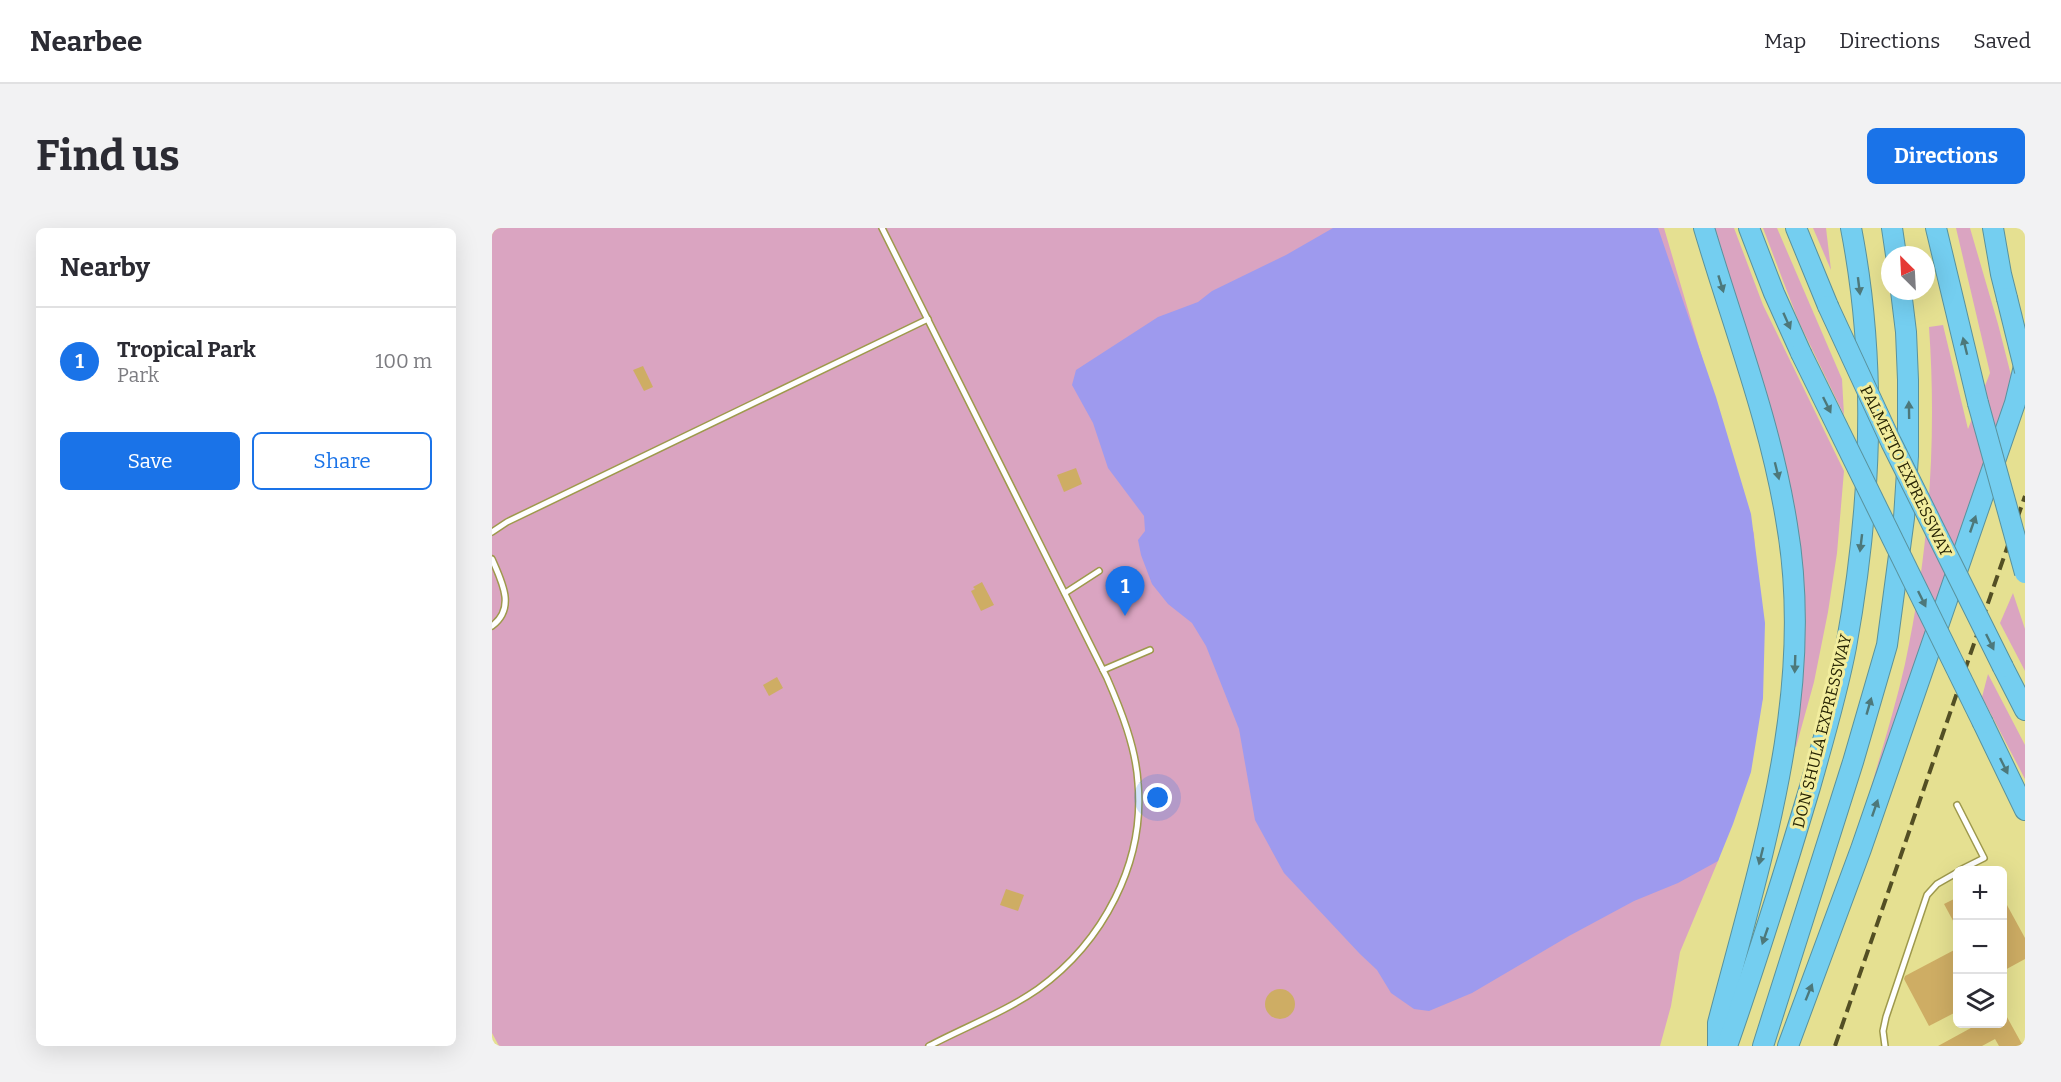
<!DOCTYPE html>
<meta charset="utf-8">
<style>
body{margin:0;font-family:Bitter,serif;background:#f2f2f3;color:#2b2b33}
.controls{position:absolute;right:18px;bottom:18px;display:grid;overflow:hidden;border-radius:9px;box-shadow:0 6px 24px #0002}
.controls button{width:54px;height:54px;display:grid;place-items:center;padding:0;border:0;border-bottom:2px solid #e1e1e2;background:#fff;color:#2b2b33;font:30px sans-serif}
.compass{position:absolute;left:1389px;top:18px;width:54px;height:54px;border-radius:50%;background:#fff;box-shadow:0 6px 24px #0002;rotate:336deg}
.you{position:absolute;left:666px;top:570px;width:21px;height:21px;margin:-15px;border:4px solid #fff;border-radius:50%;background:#1a73e8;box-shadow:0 0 0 9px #1a73e833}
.badge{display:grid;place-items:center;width:39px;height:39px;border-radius:50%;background:#1a73e8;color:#fff;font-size:20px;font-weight:700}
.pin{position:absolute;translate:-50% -50px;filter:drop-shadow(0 2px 3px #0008)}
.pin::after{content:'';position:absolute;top:32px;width:21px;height:18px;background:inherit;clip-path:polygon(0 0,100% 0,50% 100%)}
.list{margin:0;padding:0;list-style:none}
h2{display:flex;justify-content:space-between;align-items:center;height:78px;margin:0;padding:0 24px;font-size:26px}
h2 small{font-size:20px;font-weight:400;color:#7c7c81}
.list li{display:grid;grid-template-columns:39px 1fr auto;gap:18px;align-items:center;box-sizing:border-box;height:108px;padding:0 24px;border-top:2px solid #e1e1e2}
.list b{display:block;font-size:22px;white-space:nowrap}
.list p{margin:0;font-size:20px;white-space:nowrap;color:#7c7c81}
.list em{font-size:20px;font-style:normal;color:#7c7c81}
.actions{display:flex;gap:12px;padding:18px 24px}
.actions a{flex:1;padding:14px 0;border:2px solid #1a73e8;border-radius:9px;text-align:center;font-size:21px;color:#1a73e8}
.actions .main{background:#1a73e8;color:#fff}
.icon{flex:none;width:33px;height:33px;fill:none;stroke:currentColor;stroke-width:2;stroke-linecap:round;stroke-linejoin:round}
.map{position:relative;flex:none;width:1533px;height:818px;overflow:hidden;border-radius:9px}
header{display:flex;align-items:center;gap:36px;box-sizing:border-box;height:84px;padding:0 30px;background:#fff;border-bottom:2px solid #e1e1e2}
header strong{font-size:28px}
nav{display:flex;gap:33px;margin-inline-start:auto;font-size:21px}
.intro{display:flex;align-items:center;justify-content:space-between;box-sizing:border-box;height:144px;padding:0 36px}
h1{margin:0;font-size:42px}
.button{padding:15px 27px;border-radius:9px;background:#1a73e8;color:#fff;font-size:21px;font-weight:700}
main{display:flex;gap:36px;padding:0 36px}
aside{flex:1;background:#fff;border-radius:9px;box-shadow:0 6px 24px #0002}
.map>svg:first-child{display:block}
.green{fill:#daa4c1}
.water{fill:#9e9aee}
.building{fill:#cead64}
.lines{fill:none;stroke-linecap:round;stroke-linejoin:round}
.service-casing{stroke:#9e994c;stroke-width:8}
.motorway-casing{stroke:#59929d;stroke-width:22}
.service{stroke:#fff;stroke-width:5}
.motorway{stroke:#74cef0;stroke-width:20}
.rail{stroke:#534f24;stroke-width:4;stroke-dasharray:12 6;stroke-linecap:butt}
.motorway-bridge-casing{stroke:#59929d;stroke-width:22;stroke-linecap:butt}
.motorway-bridge{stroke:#74cef0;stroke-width:20}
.oneway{fill:#4d787a}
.labels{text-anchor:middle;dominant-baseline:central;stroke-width:6;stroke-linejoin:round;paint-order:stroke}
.street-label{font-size:16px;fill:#262303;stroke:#f2ed9e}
</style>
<header>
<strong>Nearbee</strong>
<nav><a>Map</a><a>Directions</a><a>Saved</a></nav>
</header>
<div class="intro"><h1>Find us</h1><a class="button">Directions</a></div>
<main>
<aside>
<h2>Nearby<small></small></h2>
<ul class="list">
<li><span class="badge">1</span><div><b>Tropical Park</b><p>Park</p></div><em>100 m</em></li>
</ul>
<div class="actions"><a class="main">Save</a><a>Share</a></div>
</aside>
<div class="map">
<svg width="1533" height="818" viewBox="0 0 1533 818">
<rect width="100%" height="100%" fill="#e5e091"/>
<g class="green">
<polygon points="0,0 1172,0 1262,306 1271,470 1226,633 1188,724 1179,778 1168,818 7,818 0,805"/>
<polygon points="1223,0 1242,0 1271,77 1352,243 1345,325 1336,384 1322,454 1304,519 1299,517 1289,230"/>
<polygon points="1271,0 1285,0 1350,151 1352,187 1306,92"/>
<polygon points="1321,0 1334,0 1339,42"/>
<path d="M 1464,0 L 1478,0 L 1506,96 L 1521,155 L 1373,581 C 1386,533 1402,485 1413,436 C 1437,323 1445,214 1437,99 L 1451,97 L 1476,201 L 1498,145 Z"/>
<polygon points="1521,365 1533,401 1533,443 1508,395"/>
<polygon points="1496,446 1533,517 1533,551 1490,469"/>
</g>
<polygon class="water" points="841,0 1166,0 1224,169 1259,286 1273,395 1271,470 1259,544 1241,596 1226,633 1186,655 1142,673 1077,708 980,765 937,783 922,781 899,765 885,742 868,726 792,645 763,592 747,501 714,418 700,395 676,376 660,356 649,327 646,312 653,303 652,288 616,240 601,195 580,157 584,142 666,89 706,74 720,63 794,27"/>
<g class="building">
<polygon points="151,138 161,159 152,163 141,142"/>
<polygon points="584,240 590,256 572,264 565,247"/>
<polygon points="490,354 502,377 489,383 479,363 483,361 481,359"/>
<polygon points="285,449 291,460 277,468 271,457"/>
<polygon points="514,661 532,667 526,683 508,677"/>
<polygon points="1510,668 1533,710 1533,731 1511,743"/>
<polygon points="1466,669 1466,702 1452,676"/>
<polygon points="1466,720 1466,783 1437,798 1412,751 1413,748"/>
<circle cx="788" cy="776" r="15"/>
<polygon points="1510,780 1531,818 1507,818 1503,811 1490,818 1446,818 1488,795 1510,795"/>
</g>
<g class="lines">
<defs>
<g id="service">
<path d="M 390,0 L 615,450 C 629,482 644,520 646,555 C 653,635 611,714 546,761 C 513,784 473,799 437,818"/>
<polyline points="0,304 15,294 436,91"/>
<path d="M 0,331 C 10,354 24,380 0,398"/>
<polyline points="573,365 607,343"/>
<polyline points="611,442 658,422"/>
<polyline points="1465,577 1492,630 1468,642"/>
<polyline points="1393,818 1391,803 1394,789 1435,667 1445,656 1466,644"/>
</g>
<g id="motorway">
<path d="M 1212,0 C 1241,98 1279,195 1295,297 C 1324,466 1268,633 1226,795 L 1226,818"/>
<polyline points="1257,0 1282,65 1309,125"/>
<polyline points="1304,0 1336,78"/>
<polyline points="1400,0 1404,27"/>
<polyline points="1444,0 1486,175"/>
<polyline points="1501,0 1509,46 1515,70"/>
<polyline points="1511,439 1533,482"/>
<polyline points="1491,495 1533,582"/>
<path d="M 1235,818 C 1265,732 1292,646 1318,559 C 1331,513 1345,466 1354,419 C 1379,281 1386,138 1359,0"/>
<polyline points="1271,818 1361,534 1395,417 1412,290 1416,228 1416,152 1414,104 1409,63"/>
<polyline points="1296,818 1369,621 1523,175 1533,134"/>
</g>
</defs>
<use href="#service" class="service-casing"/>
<use href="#motorway" class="motorway-casing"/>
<use href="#service" class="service"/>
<use href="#motorway" class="motorway"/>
<polyline class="rail" points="1343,818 1533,268"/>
<defs>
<g id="motorway-bridge">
<polyline points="1515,70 1533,143"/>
<polyline points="1336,78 1399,214 1511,439"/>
<polyline points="1309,125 1491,495"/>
<polyline points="1486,175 1533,345"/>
</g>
</defs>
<use href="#motorway-bridge" class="motorway-bridge-casing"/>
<use href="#motorway-bridge" class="motorway-bridge"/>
</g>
<defs><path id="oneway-solid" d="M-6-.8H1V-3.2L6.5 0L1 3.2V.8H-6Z" transform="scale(1.5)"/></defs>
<g class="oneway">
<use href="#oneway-solid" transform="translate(1229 56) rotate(73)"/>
<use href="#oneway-solid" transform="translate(1367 58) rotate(83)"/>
<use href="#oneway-solid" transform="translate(1295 93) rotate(66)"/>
<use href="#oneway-solid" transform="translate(1473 118) rotate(-104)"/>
<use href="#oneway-solid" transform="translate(1335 177) rotate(64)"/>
<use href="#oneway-solid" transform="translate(1417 182) rotate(-91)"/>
<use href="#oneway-solid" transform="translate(1285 243) rotate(76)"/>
<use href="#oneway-solid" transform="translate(1481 296) rotate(-71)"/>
<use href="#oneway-solid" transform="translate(1369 315) rotate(97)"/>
<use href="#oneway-solid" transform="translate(1430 371) rotate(64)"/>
<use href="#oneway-solid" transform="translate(1498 414) rotate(64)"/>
<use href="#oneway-solid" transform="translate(1303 436) rotate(92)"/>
<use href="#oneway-solid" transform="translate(1377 478) rotate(-74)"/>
<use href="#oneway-solid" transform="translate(1512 538) rotate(64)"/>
<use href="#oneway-solid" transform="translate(1383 580) rotate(-71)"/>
<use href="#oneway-solid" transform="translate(1269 628) rotate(104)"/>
<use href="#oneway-solid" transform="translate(1273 708) rotate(109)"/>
<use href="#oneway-solid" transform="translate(1317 764) rotate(-68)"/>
</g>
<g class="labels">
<g class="street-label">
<text transform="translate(1414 243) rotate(64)">PALMETTO EXPRESSWAY</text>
<text transform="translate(1330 503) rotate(-76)">DON SHULA EXPRESSWAY</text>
</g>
</g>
</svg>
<div class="controls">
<button>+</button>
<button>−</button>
<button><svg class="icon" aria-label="layers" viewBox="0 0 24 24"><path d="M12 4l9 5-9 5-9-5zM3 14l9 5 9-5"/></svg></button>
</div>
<svg class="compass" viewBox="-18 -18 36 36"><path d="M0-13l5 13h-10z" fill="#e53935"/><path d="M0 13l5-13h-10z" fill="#7c7c81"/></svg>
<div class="you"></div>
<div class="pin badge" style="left:633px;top:388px">1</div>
</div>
</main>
